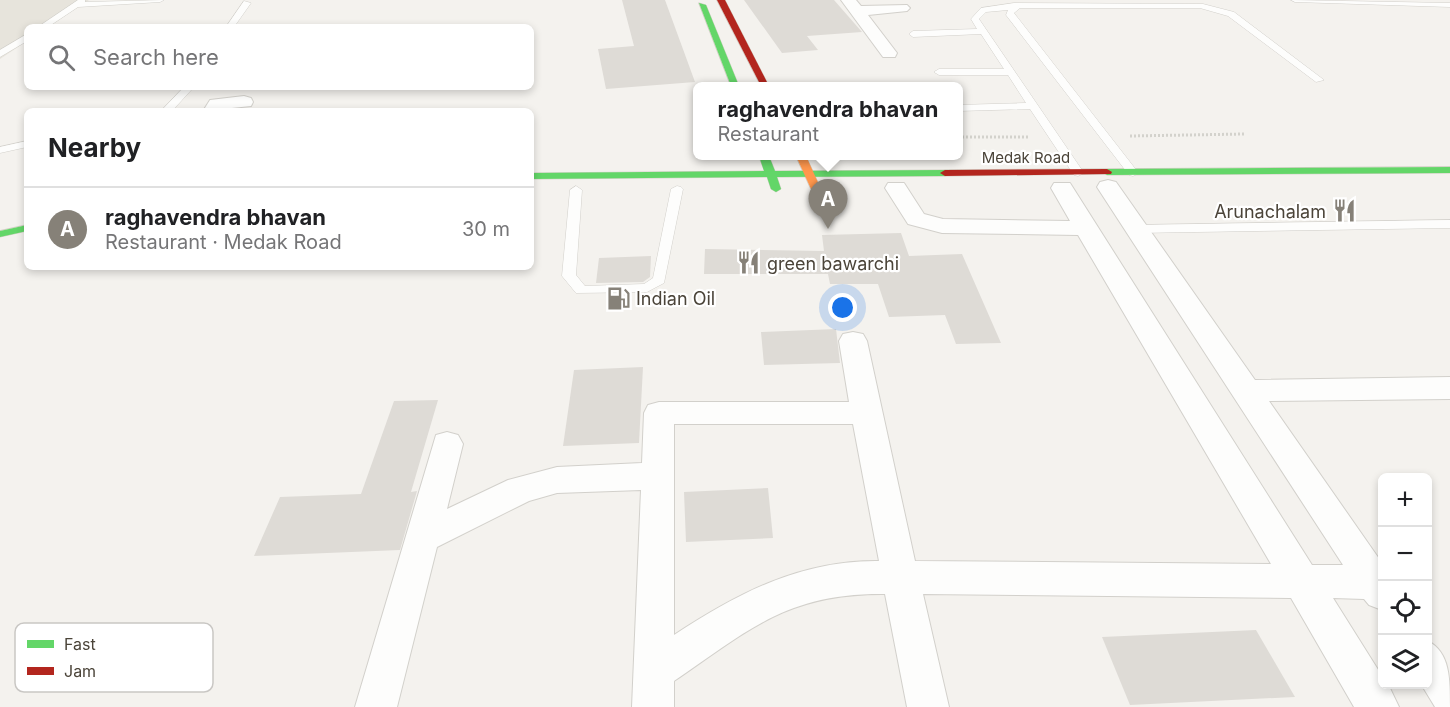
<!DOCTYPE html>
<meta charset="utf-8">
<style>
body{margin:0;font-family:Inter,sans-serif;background:#f6f6f6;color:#202124}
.controls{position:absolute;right:18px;bottom:18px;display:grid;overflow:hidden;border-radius:9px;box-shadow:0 3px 9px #0003}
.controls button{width:54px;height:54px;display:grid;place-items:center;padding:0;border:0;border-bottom:2px solid #e0e0e0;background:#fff;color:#202124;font:30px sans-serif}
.you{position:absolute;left:843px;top:308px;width:21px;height:21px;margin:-15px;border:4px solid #fff;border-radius:50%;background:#1a73e8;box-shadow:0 0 0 9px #1a73e833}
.badge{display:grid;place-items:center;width:39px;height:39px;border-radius:50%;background:#868178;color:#fff;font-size:20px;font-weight:700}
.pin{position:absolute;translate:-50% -50px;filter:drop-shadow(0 2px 3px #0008)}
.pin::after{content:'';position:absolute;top:32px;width:21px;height:18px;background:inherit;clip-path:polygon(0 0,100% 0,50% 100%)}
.popup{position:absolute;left:693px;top:82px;width:270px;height:78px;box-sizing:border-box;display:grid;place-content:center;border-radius:9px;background:#fff;filter:drop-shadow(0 2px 4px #0005);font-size:20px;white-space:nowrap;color:#757577}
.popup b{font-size:22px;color:#202124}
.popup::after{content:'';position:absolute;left:50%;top:100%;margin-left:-12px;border:12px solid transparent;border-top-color:#fff}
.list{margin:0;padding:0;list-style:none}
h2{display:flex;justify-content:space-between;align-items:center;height:78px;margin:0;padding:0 24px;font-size:26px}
h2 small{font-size:20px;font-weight:400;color:#757577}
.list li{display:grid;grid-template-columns:39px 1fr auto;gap:18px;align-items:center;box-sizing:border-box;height:84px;padding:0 24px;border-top:2px solid #e0e0e0}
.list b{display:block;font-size:22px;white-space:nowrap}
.list p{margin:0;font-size:20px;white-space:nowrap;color:#757577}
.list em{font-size:20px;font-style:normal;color:#757577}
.icon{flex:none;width:33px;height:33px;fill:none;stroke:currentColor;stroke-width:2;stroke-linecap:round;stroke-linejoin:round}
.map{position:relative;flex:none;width:1450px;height:707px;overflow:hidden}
.search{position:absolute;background:#fff;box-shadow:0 3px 9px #0003;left:24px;top:24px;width:510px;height:66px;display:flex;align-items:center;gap:15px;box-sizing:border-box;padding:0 21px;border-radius:9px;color:#757577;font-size:22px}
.panel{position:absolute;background:#fff;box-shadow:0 3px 9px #0003;left:24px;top:108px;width:510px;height:162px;border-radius:9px}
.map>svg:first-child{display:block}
.residential{fill:#e7e4dc}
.building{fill:#dedbd6}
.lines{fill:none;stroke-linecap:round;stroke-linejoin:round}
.lane-casing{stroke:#d2d0cb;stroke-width:1}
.street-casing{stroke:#d2d0cb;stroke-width:2}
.fast-casing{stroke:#d3cfc5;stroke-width:1}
.slow-casing{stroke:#d3cfc5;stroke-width:1}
.jam-casing{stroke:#d3cfc5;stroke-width:1}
.path{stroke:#d3d2cc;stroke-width:3;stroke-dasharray:2 2;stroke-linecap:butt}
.lane{fill:#fdfdfc;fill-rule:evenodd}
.street{fill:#fdfdfc;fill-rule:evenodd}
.fast{fill:#63d668;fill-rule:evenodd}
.slow{fill:#ff974d;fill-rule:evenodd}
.jam{fill:#b3261e;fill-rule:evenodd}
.labels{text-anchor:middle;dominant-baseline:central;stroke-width:4.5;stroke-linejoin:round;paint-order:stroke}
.far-street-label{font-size:15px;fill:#4b4439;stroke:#fff}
.poi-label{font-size:18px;fill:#4b4439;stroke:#fff;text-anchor:start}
.key{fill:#fff;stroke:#c9c7c4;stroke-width:1.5}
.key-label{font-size:16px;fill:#4b4439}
</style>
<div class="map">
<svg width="1450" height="707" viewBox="0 0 1450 707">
<rect width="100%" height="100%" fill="#f4f2ee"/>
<polygon class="residential" points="0,0 89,0 48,27 27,27 27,41 0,59"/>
<g class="building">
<polygon points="622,0 665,0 695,82 606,89 598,49 634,46"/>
<polygon points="744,0 834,0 862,32 807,36 818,50 782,53"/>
<polygon points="901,233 909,256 962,254 1001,343 956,344 945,315 889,317 878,284 830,284 828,274 704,274 705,249 824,251 822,235"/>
<polygon points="651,256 650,277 643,282 596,283 599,258"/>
<polygon points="836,329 840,363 764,365 761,332"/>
<polygon points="643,367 639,443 563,446 574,370"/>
<polygon points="438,400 411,492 417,491 400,550 254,556 280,497 361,494 394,401"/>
<polygon points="768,488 773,538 686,542 684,492"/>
<polygon points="1256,630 1295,697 1130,705 1102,637"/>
</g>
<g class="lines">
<defs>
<g id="lane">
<polygon points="78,0 85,0 85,2 164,0 160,2 78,7 48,27 38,27"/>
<polygon points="1291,0 1450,3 1450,7 1295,2"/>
<polygon points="244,1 251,3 234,27 226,27"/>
<polygon points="1014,3 1203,4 1234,12 1324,80 1316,82 1228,16 1200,8 1020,8 1014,13 1137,171 1139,173 1133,176 1129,175 1006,15 1008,10 986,12 979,19 1084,173 1078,176 1074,175 1030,109 958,111 958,105 1026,103 1008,75 939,75 934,72 939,69 1004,69 981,34 913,37 909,34 913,31 977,29 971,19 981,8"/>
<polygon points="27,34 27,41 0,57 0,50"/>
<polygon points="184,87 194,87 172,111 161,111"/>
<polygon points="27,141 27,147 0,153 0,147"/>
<polygon points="576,186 582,190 576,275 585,286 644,284 653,278 671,189 677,186 681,187 683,189 664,283 647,292 576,293 562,276 570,190"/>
<polygon points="1450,220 1450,228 1135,233 1129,229 1135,225"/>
</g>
<g id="street">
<polygon points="841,0 856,0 861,6 907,5 910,8 907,11 868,15 897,53 895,57 883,57"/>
<polygon points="244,96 251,98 253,102 251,106 203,111 210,100"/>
<path d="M 1108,180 L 1116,182 L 1255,380 L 1450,377 L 1450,399 L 1269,401 L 1382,563 L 1382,610 L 1369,605 L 1364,599 L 1333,598 L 1382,676 L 1382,684 L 1388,684 L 1399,707 L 1354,707 L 1291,598 L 923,594 L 949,707 L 907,707 L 885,594 C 788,593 750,629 674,681 L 674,707 L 632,707 L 641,490 L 557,493 L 529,501 L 437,547 L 397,707 L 355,707 L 436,435 L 447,432 L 458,435 L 463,444 L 447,509 L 508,480 L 557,467 L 642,463 L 644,413 L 648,405 L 659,402 L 849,402 L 839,341 L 843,334 L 853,332 L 863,334 L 867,341 L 915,561 L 1271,564 L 1078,235 L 942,233 L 908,224 L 885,188 L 888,183 L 904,183 L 924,214 L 943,219 L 1070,221 L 1051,188 L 1054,183 L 1070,183 L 1312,565 L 1343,565 L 1097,187 L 1100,182 ZM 674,424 L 853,424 L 879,561 C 801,560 738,593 674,635 Z"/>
<path d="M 1428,641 C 1450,653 1450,678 1450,707 L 1435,707 L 1421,684 L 1428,684 Z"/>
</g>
<g id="fast">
<polygon points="699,3 706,5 739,86 731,86"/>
<polygon points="759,156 769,156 775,171 945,170 950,173 945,176 777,177 781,189 776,192 771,189 767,177 531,179 531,173 764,171"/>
<polygon points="1450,167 1450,173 1107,175 1102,172 1107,169"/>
<polygon points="27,225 27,231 0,237 0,231"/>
</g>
<polygon id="slow" points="796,156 806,156 821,189 820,191 816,192 811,189"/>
<g id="jam">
<polygon points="717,0 725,0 769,86 761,86"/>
<polygon points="1107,169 1112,172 1111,174 945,176 940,173 945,170"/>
</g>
</defs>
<use href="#lane" class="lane-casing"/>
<use href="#street" class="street-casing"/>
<use href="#fast" class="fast-casing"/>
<use href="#slow" class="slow-casing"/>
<use href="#jam" class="jam-casing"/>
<g class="path">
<polyline points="1130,136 1245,134"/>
<polyline points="958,137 1030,137"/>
</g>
<use href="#lane" class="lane"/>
<use href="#street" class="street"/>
<use href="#fast" class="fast"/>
<use href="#slow" class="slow"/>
<use href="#jam" class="jam"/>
</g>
<defs>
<symbol id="restaurant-bare" viewBox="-9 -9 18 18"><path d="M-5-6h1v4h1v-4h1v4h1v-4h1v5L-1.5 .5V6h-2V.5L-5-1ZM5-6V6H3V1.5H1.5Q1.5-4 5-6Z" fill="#868178" stroke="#fff" stroke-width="2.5" paint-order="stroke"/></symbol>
<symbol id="fuel-bare" viewBox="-9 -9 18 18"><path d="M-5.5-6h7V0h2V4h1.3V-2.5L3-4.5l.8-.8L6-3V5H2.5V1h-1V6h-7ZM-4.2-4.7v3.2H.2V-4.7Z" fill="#868178" stroke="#fff" stroke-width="2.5" paint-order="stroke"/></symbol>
</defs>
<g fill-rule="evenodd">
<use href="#restaurant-bare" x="1328" y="194" width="33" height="33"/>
<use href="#restaurant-bare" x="732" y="246" width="33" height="33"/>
<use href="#fuel-bare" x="602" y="282" width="33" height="33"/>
</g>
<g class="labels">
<g class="far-street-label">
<text x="1026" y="157">Medak Road</text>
</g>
<g class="poi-label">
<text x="1326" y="211" text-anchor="end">Arunachalam</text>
<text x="767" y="263">green bawarchi</text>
<text x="636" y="298">Indian Oil</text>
</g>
</g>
<rect x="15" y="623" width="198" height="69" rx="9" class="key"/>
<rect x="27" y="640" width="27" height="8" fill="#63d668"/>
<rect x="27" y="667" width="27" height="8" fill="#b3261e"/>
<g class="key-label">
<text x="64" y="650">Fast</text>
<text x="64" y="677">Jam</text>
</g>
</svg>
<div class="controls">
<button>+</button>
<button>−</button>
<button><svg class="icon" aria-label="locate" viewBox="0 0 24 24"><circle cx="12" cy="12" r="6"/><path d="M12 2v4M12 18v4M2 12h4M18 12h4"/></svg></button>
<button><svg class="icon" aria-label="layers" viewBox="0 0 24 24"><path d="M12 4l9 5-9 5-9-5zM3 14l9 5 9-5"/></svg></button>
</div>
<div class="you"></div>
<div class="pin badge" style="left:828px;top:229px">A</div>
<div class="popup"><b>raghavendra bhavan</b>Restaurant</div>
<div class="search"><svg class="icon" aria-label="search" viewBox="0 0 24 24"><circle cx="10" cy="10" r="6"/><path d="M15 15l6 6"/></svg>Search here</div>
<section class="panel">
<h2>Nearby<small></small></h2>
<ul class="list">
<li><span class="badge">A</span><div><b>raghavendra bhavan</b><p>Restaurant · Medak Road</p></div><em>30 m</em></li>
</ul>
</section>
</div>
